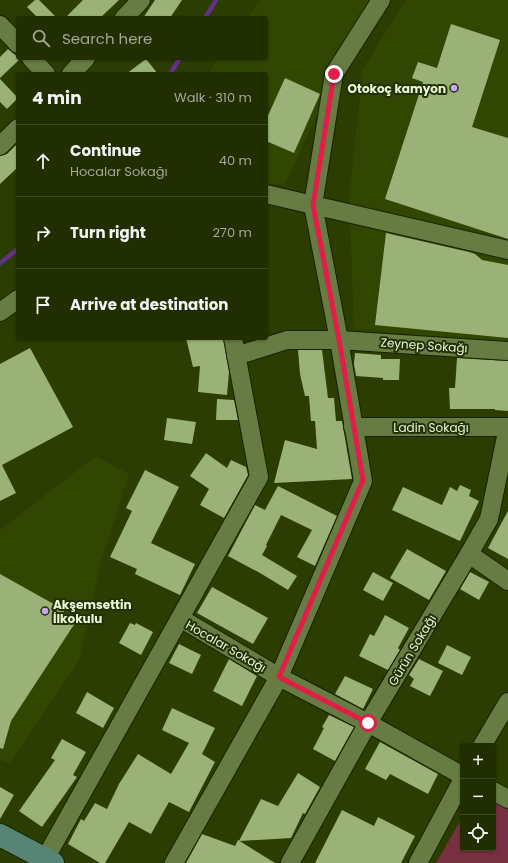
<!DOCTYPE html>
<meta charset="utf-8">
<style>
body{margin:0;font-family:Poppins,sans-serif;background:#2d3a0f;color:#f1f3f6}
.controls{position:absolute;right:12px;bottom:12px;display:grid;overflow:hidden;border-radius:4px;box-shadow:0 1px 3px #0004}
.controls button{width:36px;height:36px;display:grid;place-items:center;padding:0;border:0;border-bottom:1px solid #3d4a22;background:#202e00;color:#f1f3f6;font:20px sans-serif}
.stop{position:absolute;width:12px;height:12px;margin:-9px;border:3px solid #e11d48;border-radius:50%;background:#fff}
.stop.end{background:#e11d48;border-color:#fff;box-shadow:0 1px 4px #0008}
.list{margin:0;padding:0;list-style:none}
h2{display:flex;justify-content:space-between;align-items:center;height:52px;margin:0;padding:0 16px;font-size:17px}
h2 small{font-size:13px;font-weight:400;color:#a2a899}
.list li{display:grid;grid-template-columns:26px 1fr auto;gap:12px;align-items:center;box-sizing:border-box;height:72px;padding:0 16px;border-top:1px solid #3d4a22}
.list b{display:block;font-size:15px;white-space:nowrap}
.list p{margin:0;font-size:13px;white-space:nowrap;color:#a2a899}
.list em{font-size:13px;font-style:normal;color:#a2a899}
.icon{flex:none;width:22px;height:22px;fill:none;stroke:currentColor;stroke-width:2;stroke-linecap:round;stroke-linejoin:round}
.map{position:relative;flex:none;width:508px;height:863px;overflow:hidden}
.search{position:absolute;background:#202e00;box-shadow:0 1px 3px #0004;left:16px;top:16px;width:252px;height:44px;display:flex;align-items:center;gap:10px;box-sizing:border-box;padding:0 14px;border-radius:4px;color:#a2a899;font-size:15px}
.panel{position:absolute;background:#202e00;box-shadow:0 1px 3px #0004;left:16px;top:72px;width:252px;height:268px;border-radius:4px}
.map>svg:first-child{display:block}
.built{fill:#314600}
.green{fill:#772f42}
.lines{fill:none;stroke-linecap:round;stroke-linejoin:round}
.stream{stroke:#613288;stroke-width:4.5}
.building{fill:#9ab277}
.minor-casing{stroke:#172205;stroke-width:20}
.secondary-casing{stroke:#172205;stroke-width:24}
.minor{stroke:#667c43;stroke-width:18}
.secondary{stroke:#568575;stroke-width:22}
.route{stroke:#e11d48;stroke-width:5}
.poi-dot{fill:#c9a5ee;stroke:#233206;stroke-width:1.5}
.labels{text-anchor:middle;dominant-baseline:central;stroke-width:4;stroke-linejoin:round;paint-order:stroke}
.poi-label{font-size:12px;font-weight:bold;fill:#eaf7d8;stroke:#233206;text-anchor:end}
.street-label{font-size:12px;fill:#eaf7d8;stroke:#233206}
</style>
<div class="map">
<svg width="508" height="863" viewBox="0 0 508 863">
<rect width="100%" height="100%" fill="#2b3d00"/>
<g class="built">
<polygon points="261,0 378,0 336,73 285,185 266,183 266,74 208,74 218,58 266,58 266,18 246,18"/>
<polygon points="406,0 508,0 508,344 354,329 349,197 363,68"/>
<polygon points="96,456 129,474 101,562 79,661 10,763 0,760 0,530"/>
</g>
<polygon class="green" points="493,801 508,809 508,863 436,863 463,816 463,848 493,848"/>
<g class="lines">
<g class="stream">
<polyline points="205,18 216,0"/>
<polyline points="170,74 180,58"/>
<polyline points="0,263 18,249"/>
</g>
</g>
<g class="building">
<polygon points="35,0 39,0 57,18 38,18 27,7"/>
<polygon points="83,0 119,0 100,18 65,18"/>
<polygon points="155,0 182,0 170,18 143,18"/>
<polygon points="451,24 500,40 472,127 508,138 508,239 385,199 423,82 412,78 418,62 437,68"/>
<polygon points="8,49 20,59 0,78 0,57"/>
<polygon points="146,59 158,74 126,74"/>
<polygon points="285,78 320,94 294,153 266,141 266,120"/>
<polygon points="0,79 18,98 7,109 0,102"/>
<polygon points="18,143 18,167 0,184 0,156 7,154"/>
<polygon points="386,233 469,252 475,254 482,260 508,265 508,338 375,325"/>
<polygon points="186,338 223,338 229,372 227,395 198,392 200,366 193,367"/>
<polygon points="30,348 73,427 2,465 16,493 0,501 0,364"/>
<polygon points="298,350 322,350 328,398 334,398 336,421 342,421 352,479 274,483 285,440 317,449 315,421 311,421 309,396 305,396 300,374"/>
<polygon points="355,353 381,355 381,359 400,359 399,380 383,380 383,378 356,376 354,364"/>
<polygon points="457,358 508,361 508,411 495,410 495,409 450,409 449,388 455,388"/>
<polygon points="217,399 234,400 238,420 216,420"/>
<polygon points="167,418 196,422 192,444 164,440"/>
<polygon points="206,453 227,468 231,460 246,467 248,475 224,518 200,505 209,489 190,476"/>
<polygon points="145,470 179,487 151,543 195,564 180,595 135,574 137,569 110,557 132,511 126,508"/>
<polygon points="460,485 471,490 469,496 479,501 460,541 392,510 403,487 442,505 450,487 457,491"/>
<polygon points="278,486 337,516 315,566 297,557 312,530 281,515 266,545 267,546 262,555 297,576 288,590 260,573 228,556 255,505 265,510"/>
<polygon points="508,511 508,559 488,548"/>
<polygon points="407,549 446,571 429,600 390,578"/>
<polygon points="373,572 393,583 383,601 363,590"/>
<polygon points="470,572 489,582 479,600 460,589"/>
<polygon points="0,574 50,602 65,609 63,613 77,620 11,721 3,749 0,748"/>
<polygon points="212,587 268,618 253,644 197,613"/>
<polygon points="385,615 409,628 398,648 400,650 388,670 359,656 370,634 374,636"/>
<polygon points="130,623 135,625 136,623 153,632 141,655 119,643"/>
<polygon points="179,644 201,655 192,674 169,663"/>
<polygon points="447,645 471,657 462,675 438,663"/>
<polygon points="229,659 257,676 242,706 213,691"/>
<polygon points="419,659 443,671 430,696 410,686 414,679 409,675"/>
<polygon points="345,676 373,689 363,709 335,694"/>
<polygon points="87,692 114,708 103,728 76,713"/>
<polygon points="172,708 215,728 202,754 215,762 189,812 169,802 151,834 129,822 105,863 100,863 68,844 81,819 84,821 95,803 107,809 119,784 138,754 171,774 189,743 162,730"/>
<polygon points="329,715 354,727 335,761 313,749 324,728 322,727"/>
<polygon points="62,739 86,752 73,775 77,777 42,827 19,811 55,760 51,758"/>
<polygon points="380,742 438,774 428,794 390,774 386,780 365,769"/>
<polygon points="298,773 320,787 305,814 303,813 291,838 239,841 261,799 278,806"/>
<polygon points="0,787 14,795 0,819"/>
<polygon points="342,810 374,826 378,817 415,836 401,863 315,863"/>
<polygon points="202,834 235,846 238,840 275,863 186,863"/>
</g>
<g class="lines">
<defs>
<g id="minor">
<polyline points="124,18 141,0"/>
<polyline points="0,25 18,44"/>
<polyline points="31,58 46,74"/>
<polyline points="71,74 86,58"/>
<polyline points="0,146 18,128"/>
<polyline points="266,194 313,205 334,74 381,0"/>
<polyline points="0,312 18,299"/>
<polyline points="236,356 287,340 339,340 508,351"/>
<polyline points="353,427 508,427"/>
<polyline points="469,554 508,581"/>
<polyline points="180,618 279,677 368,723 463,776"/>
<polyline points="482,746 508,702"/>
<polyline points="493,791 508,799"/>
<polyline points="45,859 259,477 233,338"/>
<polyline points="174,863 279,677 363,481 339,340 313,205 508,250"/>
<polyline points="290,863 368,723 469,554 489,519 508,427"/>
<polyline points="418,863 463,779"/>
</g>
<polyline id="secondary" points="0,835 53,863"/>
</defs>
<use href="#minor" class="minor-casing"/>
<use href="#secondary" class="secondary-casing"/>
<use href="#minor" class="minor"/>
<use href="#secondary" class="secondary"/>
</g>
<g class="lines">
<polyline class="route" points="334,74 313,205 339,340 363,480 279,677 368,723"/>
</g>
<g class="poi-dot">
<circle cx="454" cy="88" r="4"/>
<circle cx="45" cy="611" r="4"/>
</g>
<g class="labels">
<g class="poi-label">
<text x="446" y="88">Otokoç kamyon</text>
<text x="53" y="604" text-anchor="start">Akşemsettin<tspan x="53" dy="14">İlkokulu</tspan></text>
</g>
<g class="street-label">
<text transform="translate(424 345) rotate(4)">Zeynep Sokağı</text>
<text x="431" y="427">Ladin Sokağı</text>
<text transform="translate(226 646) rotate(30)">Hocalar Sokağı</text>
<text transform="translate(412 650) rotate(-59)">Gürün Sokağı</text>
</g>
</g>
</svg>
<div class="controls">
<button>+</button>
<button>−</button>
<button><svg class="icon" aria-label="locate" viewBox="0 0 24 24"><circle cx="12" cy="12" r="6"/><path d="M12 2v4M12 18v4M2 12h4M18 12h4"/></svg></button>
</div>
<div class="stop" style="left:368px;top:723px"></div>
<div class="stop end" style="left:334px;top:74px"></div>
<div class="search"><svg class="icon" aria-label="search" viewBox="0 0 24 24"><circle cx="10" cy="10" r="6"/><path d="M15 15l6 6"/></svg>Search here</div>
<section class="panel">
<h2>4 min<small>Walk · 310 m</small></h2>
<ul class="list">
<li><svg class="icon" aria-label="ahead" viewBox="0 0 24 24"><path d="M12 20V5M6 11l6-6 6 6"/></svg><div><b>Continue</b><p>Hocalar Sokağı</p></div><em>40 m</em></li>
<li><svg class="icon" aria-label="right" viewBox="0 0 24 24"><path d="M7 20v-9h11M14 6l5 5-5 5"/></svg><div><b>Turn right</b></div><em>270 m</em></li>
<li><svg class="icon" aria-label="arrive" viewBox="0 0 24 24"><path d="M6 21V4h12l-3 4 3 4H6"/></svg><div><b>Arrive at destination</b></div></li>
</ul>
</section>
</div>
